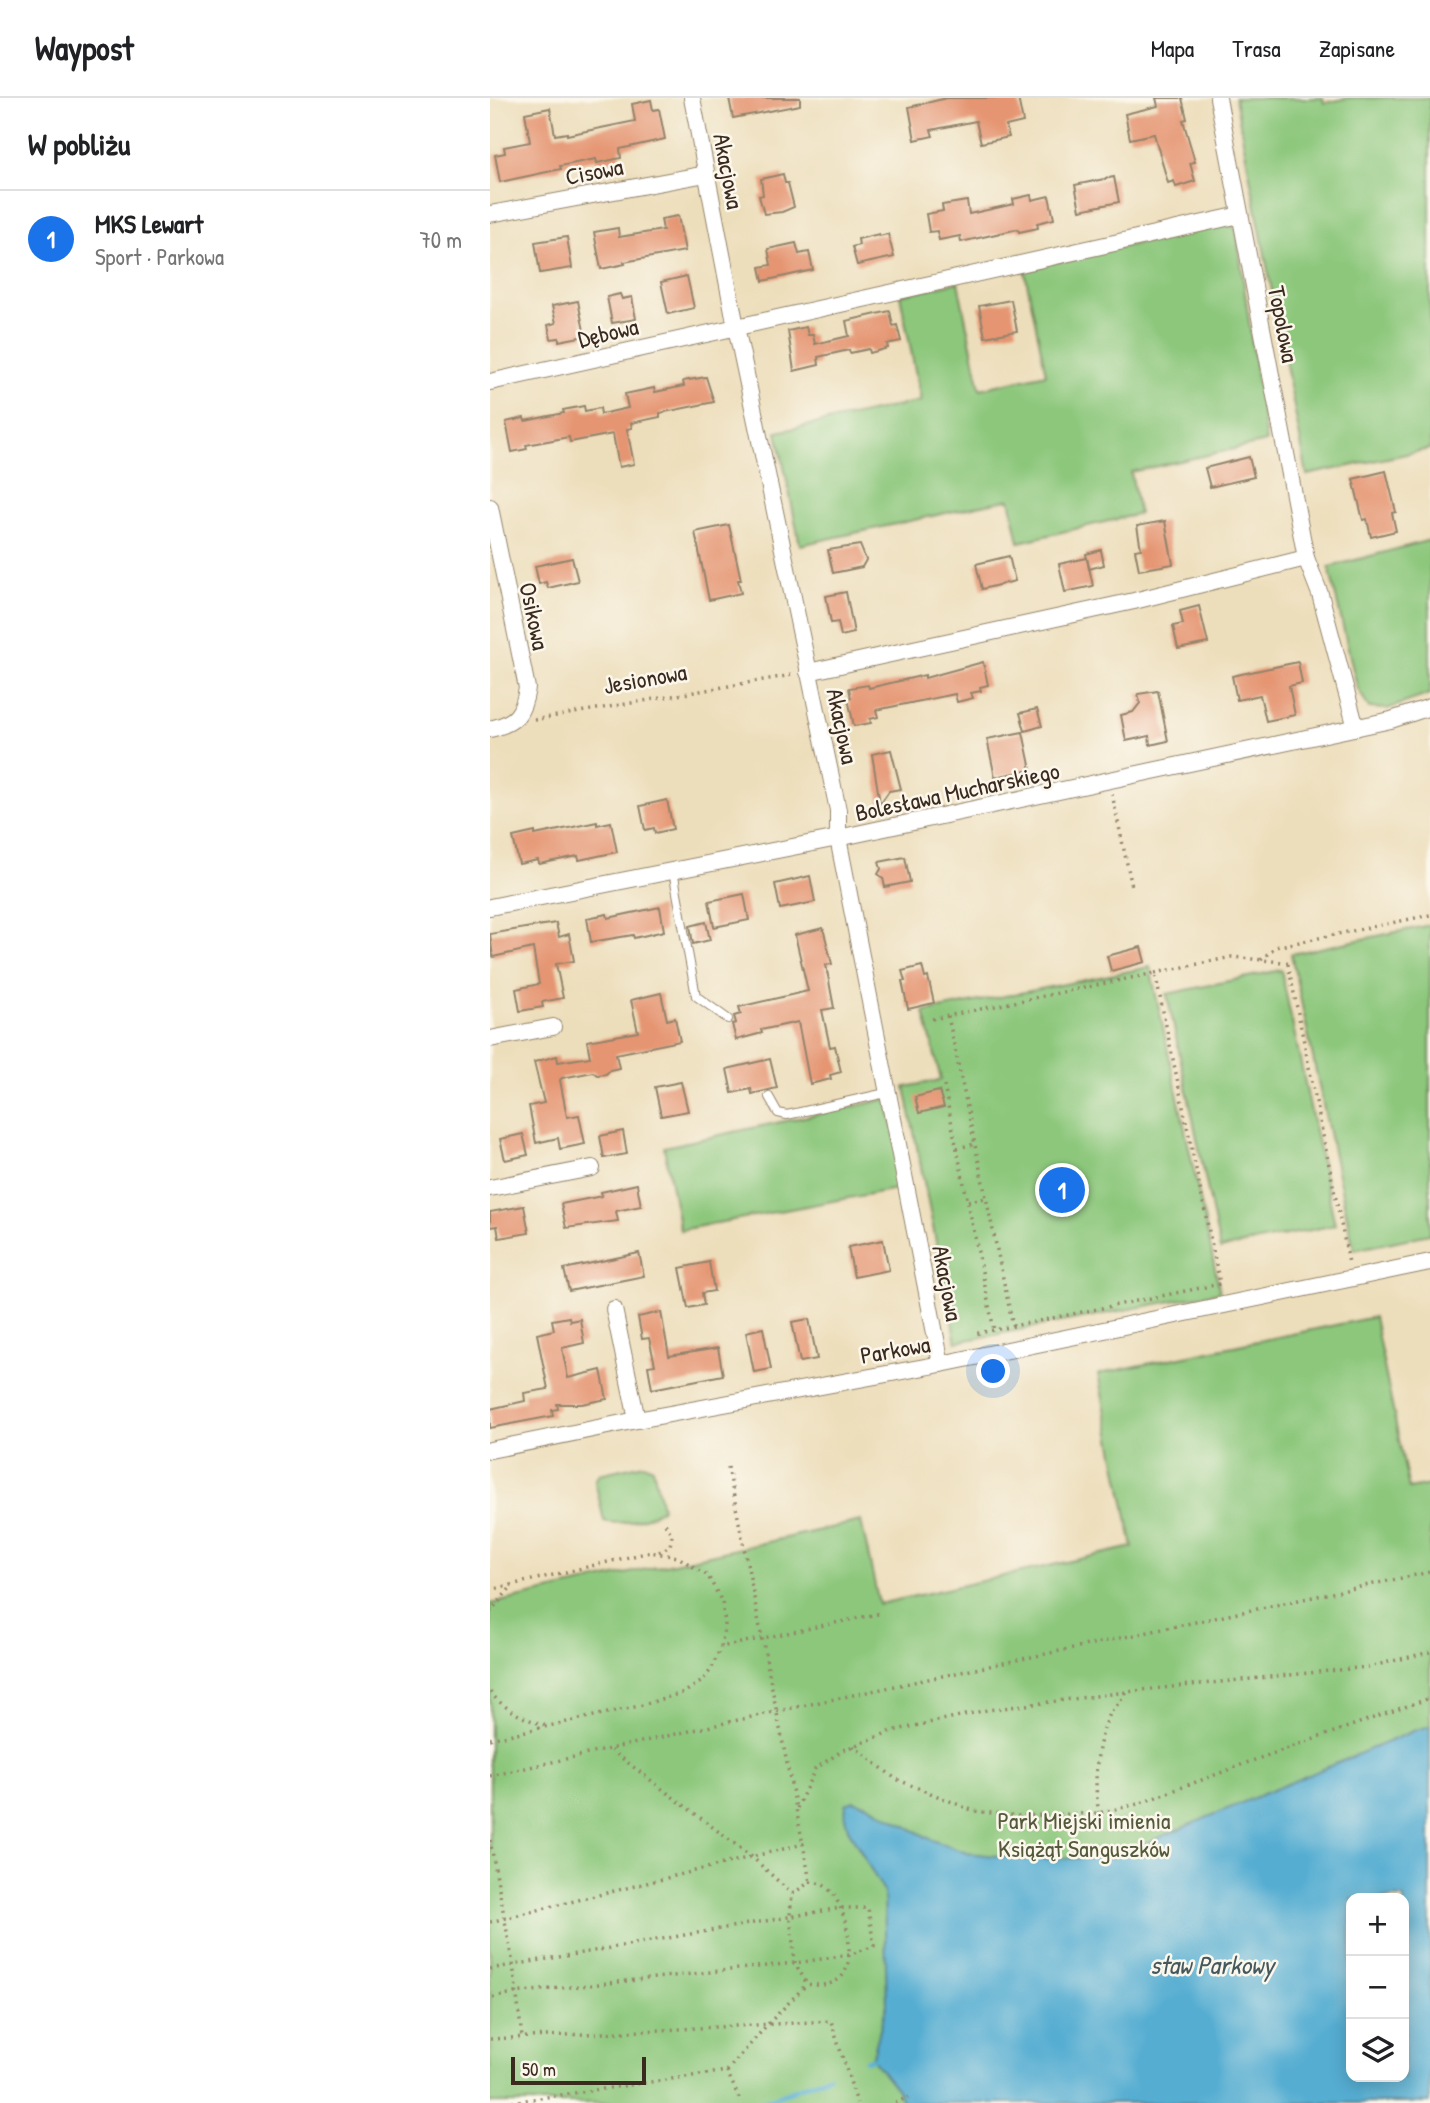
<!DOCTYPE html>
<html lang="pl">
<meta charset="utf-8">
<style>
body{margin:0;font-family:"Patrick Hand",sans-serif;background:#f6f6f6;color:#202124}
.controls{position:absolute;right:21px;bottom:21px;display:grid;overflow:hidden;border-radius:14px;box-shadow:0 4px 18px #0003}
.controls button{width:63px;height:63px;display:grid;place-items:center;padding:0;border:0;border-bottom:2px solid #e0e0e0;background:#fff;color:#202124;font:35px sans-serif}
.scale{position:absolute;left:21px;bottom:18px;width:135px;box-sizing:border-box;padding-left:7px;border:4px solid #3b2a1e;border-top:0;font-size:19px;line-height:24px;white-space:nowrap;color:#3b2a1e;-webkit-text-stroke:5px #fbf7ec;paint-order:stroke}
.you{position:absolute;left:504px;top:1274px;width:24px;height:24px;margin:-18px;border:5px solid #fff;border-radius:50%;background:#1a73e8;box-shadow:0 0 0 10px #1a73e833}
.badge{display:grid;place-items:center;width:46px;height:46px;border-radius:50%;background:#1a73e8;color:#fff;font-size:23px;font-weight:700}
.pin{position:absolute;translate:-50% -50%;border:4px solid #fff;box-shadow:0 2px 7px #0006}
.list{margin:0;padding:0;list-style:none}
h2{display:flex;justify-content:space-between;align-items:center;height:91px;margin:0;padding:0 28px;font-size:30px}
h2 small{font-size:23px;font-weight:400;color:#757577}
.list li{display:grid;grid-template-columns:46px 1fr auto;gap:21px;align-items:center;box-sizing:border-box;height:98px;padding:0 28px;border-top:2px solid #e0e0e0}
.list b{display:block;font-size:26px;white-space:nowrap}
.list p{margin:0;font-size:23px;white-space:nowrap;color:#757577}
.list em{font-size:23px;font-style:normal;color:#757577}
.icon{flex:none;width:38px;height:38px;fill:none;stroke:currentColor;stroke-width:2;stroke-linecap:round;stroke-linejoin:round}
.map{position:relative;flex:none;width:940px;height:2005px;overflow:hidden}
header{display:flex;align-items:center;gap:42px;box-sizing:border-box;height:98px;padding:0 35px;background:#fff;border-bottom:2px solid #e0e0e0}
header strong{font-size:33px}
nav{display:flex;gap:38px;margin-inline-start:auto;font-size:24px}
main{display:flex}
aside{flex:1;background:#fff}
.map>svg:first-child{display:block}
.green{fill:#8cc77c;stroke:#64784d;stroke-width:2;fill-rule:evenodd}
.water{fill:#54add2;stroke:#486c78;stroke-width:2;fill-rule:evenodd}
.lines{fill:none;stroke-linecap:round;stroke-linejoin:round}
.stream{stroke:#54add2;stroke-width:5}
.building{fill:#e59572}
.lane-casing{stroke:#94846c;stroke-width:10}
.street-casing{stroke:#94846c;stroke-width:18}
.path{stroke:#94846c;stroke-width:3.5;stroke-dasharray:2 5;stroke-linecap:butt}
.lane{stroke:#fff;stroke-width:8}
.street{stroke:#fff;stroke-width:16}
.labels{text-anchor:middle;dominant-baseline:central;stroke-width:5;stroke-linejoin:round;paint-order:stroke}
.street-label{font-size:24px;fill:#3b2a1e;stroke:#fbf7ec}
.park-label{font-size:24px;fill:#53593a;stroke:#fbf7ec}
.water-label{font-size:26px;font-style:italic;fill:#44585d;stroke:#fbf7ec}
</style>
<header>
<strong>Waypost</strong>
<nav><a>Mapa</a><a>Trasa</a><a>Zapisane</a></nav>
</header>
<main>
<aside>
<h2>W pobliżu<small></small></h2>
<ul class="list">
<li><span class="badge">1</span><div><b>MKS Lewart</b><p>Sport · Parkowa</p></div><em>70 m</em></li>
</ul>
</aside>
<div class="map">
<svg width="940" height="2005" viewBox="0 0 940 2005">
<rect width="100%" height="100%" fill="#fbf7ec"/>
<filter id="ink" filterUnits="userSpaceOnUse"><feTurbulence type="fractalNoise" baseFrequency=".0143" numOctaves="2"/><feDisplacementMap in="SourceGraphic" scale="14" xChannelSelector="R" yChannelSelector="G"/><feConvolveMatrix kernelMatrix="1 2 1 2 8 2 1 2 1" color-interpolation-filters="sRGB"/></filter>
<filter id="wash" filterUnits="userSpaceOnUse"><feTurbulence type="fractalNoise" baseFrequency=".00686" numOctaves="4" result="noise"/><feDisplacementMap in="SourceGraphic" scale="28" xChannelSelector="R" yChannelSelector="G"/><feGaussianBlur stdDeviation="1.57" result="paint"/><feColorMatrix in="noise" values="0 0 0 0 0 0 0 0 0 0 0 0 0 0 0 0 0 1.4 0 .05"/><feComposite in="paint" operator="in"/></filter>
<g filter="url(#wash)">
<rect width="100%" height="100%" fill="#eddebb"/>
<g class="green">
<polygon points="745,0 833,0 834,5 858,0 940,0 940,351 817,377"/>
<polygon points="739,126 746,131 776,344 641,374 649,416 529,444 520,401 310,447 287,334 431,303 410,197 468,184 490,291 556,276 534,170"/>
<polygon points="940,442 940,596 897,611 879,610 867,589 839,469"/>
<polygon points="940,827 940,1136 864,1152 801,856"/>
<polygon points="660,869 730,1194 466,1244 415,989 451,982 434,914"/>
<polygon points="791,872 845,1127 730,1151 677,896"/>
<polygon points="397,1001 417,1089 190,1132 174,1049"/>
<path d="M 884,1219 L 919,1391 L 940,1387 L 940,2005 L 0,2005 L 0,1506 L 371,1423 L 389,1506 L 643,1449 L 608,1276 ZM 861,1800 L 914,1800 L 914,1979 L 861,1979 Z"/>
<path d="M 154,1366 L 163,1370 L 172,1410 C 161,1421 128,1428 114,1423 L 105,1383 L 109,1376 Z"/>
</g>
<path class="water" d="M 940,1628 L 940,2005 L 413,2005 L 407,1992 L 382,1961 L 397,1906 L 394,1794 L 358,1731 L 355,1719 L 356,1706 L 364,1703 L 378,1707 L 442,1742 L 477,1755 L 536,1761 L 620,1760 L 926,1632 ZM 861,1800 L 914,1800 L 914,1979 L 861,1979 Z"/>
<g class="lines">
<g class="stream">
<polyline points="376,1963 382,1961"/>
<polyline points="270,2005 339,1978"/>
</g>
</g>
<g id="blocks">
<g class="building">
<polygon points="239,0 310,0 310,7 243,20"/>
<polygon points="457,0 528,0 533,24 516,28 519,39 491,45 486,23 441,32 443,38 425,42 419,9"/>
<polygon points="666,0 692,0 697,21 693,22 705,64 700,65 705,83 686,89 684,83 678,85 664,36 640,41 635,16 668,8"/>
<polygon points="161,2 163,12 169,11 175,41 130,51 131,60 107,65 106,61 70,68 71,71 10,84 5,57 15,55 14,49 40,44 35,15 60,10 65,37 77,35 77,37 145,23 142,6"/>
<polygon points="293,76 295,85 298,85 304,109 292,114 274,116 269,98 273,97 271,81"/>
<polygon points="624,79 629,104 590,112 585,87"/>
<polygon points="541,97 542,102 559,98 564,121 547,125 548,130 529,134 528,131 471,144 470,138 449,142 447,133 439,134 436,116 453,113 452,107 477,103 479,116 524,106 523,101"/>
<polygon points="188,118 195,153 134,164 135,166 111,171 104,134 128,130 129,139 173,132 171,121"/>
<polygon points="389,136 389,138 398,136 404,159 367,167 362,149 369,147 368,141"/>
<polygon points="77,139 82,170 50,175 45,144"/>
<polygon points="306,145 309,156 319,154 323,172 273,183 270,169 281,167 278,151"/>
<polygon points="197,178 204,210 178,216 171,184"/>
<polygon points="130,196 132,201 142,199 146,221 122,225 117,199"/>
<polygon points="521,202 527,233 495,239 489,208"/>
<polygon points="88,203 95,238 69,243 69,240 61,241 58,227 66,225 62,208"/>
<polygon points="400,213 403,228 407,227 411,243 397,246 398,250 380,255 379,251 360,255 359,252 328,259 329,267 304,273 298,233 316,229 318,237 323,237 325,246 359,238 356,223"/>
<polygon points="216,279 224,304 170,315 170,319 141,325 142,330 137,331 144,366 129,369 123,336 80,344 79,339 36,347 37,351 22,354 16,324 34,320 35,323 74,315 73,312 94,308 95,313 110,310 111,316 138,310 135,296 164,290 165,294 194,288 193,283"/>
<polygon points="759,359 764,379 720,389 715,370"/>
<polygon points="896,373 906,414 902,415 906,433 881,439 877,421 873,422 863,381"/>
<polygon points="675,423 683,466 649,472 645,452 651,451 647,428"/>
<polygon points="239,427 251,482 248,482 251,495 219,502 205,434"/>
<polygon points="370,447 376,462 372,469 343,475 338,452"/>
<polygon points="611,452 614,467 599,471 596,456"/>
<polygon points="519,458 525,483 492,491 486,466"/>
<polygon points="82,460 88,483 58,490 56,484 49,486 45,468"/>
<polygon points="597,460 603,488 575,494 569,466"/>
<polygon points="356,494 364,535 351,538 348,524 341,525 336,498"/>
<polygon points="709,508 718,545 688,551 683,528 693,526 690,513"/>
<polygon points="493,564 498,587 490,589 491,593 481,595 483,600 467,604 465,596 386,612 388,619 380,621 381,625 364,628 358,601 361,600 359,590 378,587 379,590 435,577 435,580"/>
<polygon points="808,564 812,585 799,588 805,617 776,623 770,597 747,602 742,578"/>
<polygon points="668,593 678,643 660,647 659,638 636,643 631,617 643,614 650,605 648,596"/>
<polygon points="547,611 552,628 535,633 530,615"/>
<polygon points="533,634 541,672 505,679 497,641"/>
<polygon points="401,652 411,691 399,693 390,706 382,656"/>
<polygon points="177,702 183,731 165,735 164,730 155,732 150,708"/>
<polygon points="107,724 107,727 121,724 127,754 89,762 88,758 49,766 48,762 29,766 23,739 45,734 45,737"/>
<polygon points="415,759 420,784 395,789 393,780 388,776 391,771 389,764"/>
<polygon points="320,778 325,804 290,811 285,786"/>
<polygon points="254,796 259,822 224,829 219,803"/>
<polygon points="170,809 174,833 144,840 143,837 101,844 97,820 117,816 118,820"/>
<polygon points="216,824 220,842 203,846 200,828"/>
<polygon points="66,825 69,839 79,836 84,863 66,866 73,900 52,904 53,909 30,913 26,891 49,886 43,850 3,859 0,836"/>
<polygon points="333,830 342,866 336,867 344,910 332,912 340,949 345,948 351,974 340,977 341,981 320,986 308,924 271,932 272,935 246,942 242,926 246,925 244,918 251,916 249,909 318,893 305,837"/>
<polygon points="651,849 655,864 621,873 617,858"/>
<polygon points="432,868 435,880 438,879 444,905 418,911 412,883 415,883 412,873"/>
<polygon points="171,895 177,922 185,920 190,943 126,956 129,970 120,972 116,976 107,977 103,974 72,980 70,982 77,1019 89,1017 95,1046 70,1051 68,1040 46,1045 39,1008 54,1005 44,964 67,958 68,964 100,959 97,943 148,934 141,902"/>
<polygon points="280,961 287,990 262,996 261,991 242,995 237,971"/>
<polygon points="191,984 198,1013 171,1018 165,989"/>
<polygon points="449,993 454,1009 429,1015 425,999"/>
<polygon points="133,1033 137,1056 114,1060 110,1038"/>
<polygon points="33,1036 38,1057 15,1062 10,1041"/>
<polygon points="147,1086 151,1108 126,1113 128,1123 76,1130 71,1106 112,1098 111,1094"/>
<polygon points="34,1108 39,1135 9,1140 7,1128 0,1129 0,1114"/>
<polygon points="393,1142 399,1172 364,1179 358,1149"/>
<polygon points="149,1155 154,1178 79,1193 74,1171"/>
<polygon points="219,1164 224,1193 212,1195 214,1207 198,1210 190,1170"/>
<polygon points="171,1214 179,1258 228,1250 233,1277 162,1291 158,1268 165,1267 159,1240 152,1241 148,1219"/>
<polygon points="79,1219 80,1223 90,1221 94,1245 72,1250 78,1280 111,1272 117,1301 92,1306 67,1306 68,1311 62,1312 63,1318 0,1330 0,1311 35,1303 34,1295 58,1291 47,1236 64,1232 62,1222"/>
<polygon points="319,1221 327,1261 310,1264 302,1224"/>
<polygon points="273,1230 281,1271 264,1274 256,1234"/>
</g>
</g>
</g>
<g filter="url(#ink)">
<use href="#blocks" fill-opacity="0" stroke="#94846c" stroke-width="2"/>
<g class="lines">
<defs>
<g id="lane">
<polyline points="183,773 206,898 238,921"/>
<polyline points="279,999 288,1015 297,1017 396,995"/>
</g>
<g id="street">
<polyline points="202,0 246,229 348,712 348,740 451,1266"/>
<polyline points="728,0 816,460 830,496 866,630"/>
<polyline points="0,116 216,76"/>
<polyline points="0,284 750,117"/>
<path d="M 0,409 L 37,590 C 33,616 26,625 0,631"/>
<polyline points="318,574 644,503 816,460"/>
<polyline points="0,809 348,740 901,622 940,609"/>
<polyline points="0,941 63,929"/>
<polyline points="0,1090 102,1070"/>
<polyline points="124,1211 147,1322"/>
<polyline points="0,1352 147,1322 451,1266 940,1164"/>
</g>
</defs>
<use href="#lane" class="lane-casing"/>
<use href="#street" class="street-casing"/>
<g class="path">
<polyline points="44,622 302,577"/>
<polyline points="622,696 642,789"/>
<polyline points="771,862 785,849 940,817"/>
<polyline points="798,866 859,1165"/>
<polyline points="665,875 742,859 803,865"/>
<polyline points="458,918 523,1228"/>
<polyline points="442,921 665,875 730,1186 484,1236"/>
<polyline points="454,988 504,1232"/>
<polyline points="467,1050 485,1046"/>
<polyline points="478,1103 496,1100"/>
<polyline points="238,1369 313,1746"/>
<polyline points="169,1454 180,1448 182,1437 173,1422"/>
<polyline points="0,1492 160,1454 188,1459 218,1478 232,1504 235,1526 231,1549 392,1515"/>
<polyline points="0,1514 22,1488"/>
<path d="M 0,1594 C 15,1612 34,1621 57,1628"/>
<polyline points="0,1641 149,1608 195,1594 211,1584 221,1572 231,1549"/>
<polyline points="363,1648 406,1681 484,1713 530,1718 609,1715 648,1706 759,1664 940,1600"/>
<polyline points="121,1652 262,1759 302,1796"/>
<polyline points="0,1678 288,1613 940,1474"/>
<polyline points="307,1710 325,1671 353,1652 402,1633 497,1612 652,1592 878,1569 940,1554"/>
<path d="M 609,1715 C 603,1685 606,1644 620,1616 C 625,1609 632,1601 637,1594"/>
<polyline points="0,1742 23,1866 32,1939"/>
<path d="M 320,1784 C 326,1785 331,1785 336,1789 C 355,1802 367,1858 353,1877 C 344,1888 330,1888 317,1886 L 305,1865 L 300,1817 L 302,1796 Z"/>
<polyline points="0,1824 313,1746 320,1784"/>
<polyline points="0,1871 350,1810 378,1810 384,1848 359,1857 305,1865 24,1895 0,1900"/>
<polyline points="0,1941 341,1923 367,2005"/>
<polyline points="237,1973 251,2005"/>
<polyline points="15,2005 237,1973 277,1927 317,1886"/>
<polyline points="405,2005 419,1999"/>
</g>
<use href="#lane" class="lane"/>
<use href="#street" class="street"/>
</g>
</g>
<g class="labels">
<g class="street-label">
<text transform="translate(104 73) rotate(-11)">Cisowa</text>
<text transform="translate(239 73) rotate(79)">Akacjowa</text>
<text transform="translate(794 226) rotate(79)">Topolowa</text>
<text transform="translate(118 234) rotate(-13)">Dębowa</text>
<text transform="translate(45 518) rotate(78)">Osikowa</text>
<text transform="translate(155 580) rotate(-10)">Jesionowa</text>
<text transform="translate(353 628) rotate(78)">Akacjowa</text>
<text transform="translate(467 693) rotate(-12)">Bolesława Mucharskiego</text>
<text transform="translate(458 1185) rotate(79)">Akacjowa</text>
<text transform="translate(405 1251) rotate(-10)">Parkowa</text>
</g>
<g class="park-label">
<text x="594" y="1722">Park Miejski imienia<tspan x="594" dy="28">Książąt Sanguszków</tspan></text>
</g>
<g class="water-label">
<text x="722" y="1866">staw Parkowy</text>
</g>
</g>
</svg>
<div class="controls">
<button>+</button>
<button>−</button>
<button><svg class="icon" aria-label="layers" viewBox="0 0 24 24"><path d="M12 4l9 5-9 5-9-5zM3 14l9 5 9-5"/></svg></button>
</div>
<div class="scale">50 m</div>
<div class="you"></div>
<div class="pin badge" style="left:572px;top:1092px">1</div>
</div>
</main>
